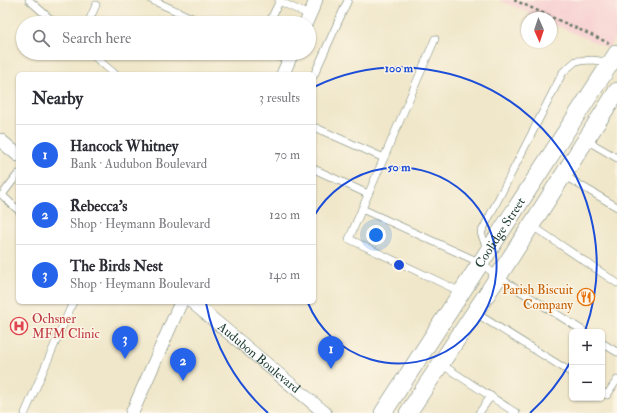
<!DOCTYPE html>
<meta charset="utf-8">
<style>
body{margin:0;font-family:"IM FELL Double Pica",serif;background:#f2f2f3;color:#2b2b33}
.controls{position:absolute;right:12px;bottom:12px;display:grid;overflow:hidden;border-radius:6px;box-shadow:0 1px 3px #0004}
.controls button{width:36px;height:36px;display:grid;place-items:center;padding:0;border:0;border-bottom:1px solid #e1e1e2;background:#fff;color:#2b2b33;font:20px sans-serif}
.compass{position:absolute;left:521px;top:12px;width:36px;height:36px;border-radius:50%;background:#fff;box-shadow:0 1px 3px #0004;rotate:177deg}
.you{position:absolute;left:376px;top:235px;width:14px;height:14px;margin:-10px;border:3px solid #fff;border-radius:50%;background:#1a73e8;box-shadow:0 0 0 6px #1a73e833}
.badge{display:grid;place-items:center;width:26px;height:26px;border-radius:50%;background:#2563eb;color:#fff;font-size:13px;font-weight:700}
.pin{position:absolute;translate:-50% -33px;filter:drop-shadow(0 1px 2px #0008)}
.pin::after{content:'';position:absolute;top:21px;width:14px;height:12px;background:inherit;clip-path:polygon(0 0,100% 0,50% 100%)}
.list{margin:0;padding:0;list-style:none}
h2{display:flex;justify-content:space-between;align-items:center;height:52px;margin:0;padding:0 16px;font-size:17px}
h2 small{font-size:13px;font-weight:400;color:#7c7c81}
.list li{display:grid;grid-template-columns:26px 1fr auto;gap:12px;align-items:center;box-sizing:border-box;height:60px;padding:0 16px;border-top:1px solid #e1e1e2}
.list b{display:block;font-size:15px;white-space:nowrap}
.list p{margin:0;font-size:13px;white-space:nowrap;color:#7c7c81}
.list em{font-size:13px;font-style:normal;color:#7c7c81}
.icon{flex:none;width:22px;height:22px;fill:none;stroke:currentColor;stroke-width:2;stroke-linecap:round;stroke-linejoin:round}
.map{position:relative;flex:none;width:617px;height:413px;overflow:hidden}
.search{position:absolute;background:#fff;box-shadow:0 1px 3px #0004;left:16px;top:16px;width:300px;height:44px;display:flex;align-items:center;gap:10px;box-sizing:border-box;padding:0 14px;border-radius:22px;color:#7c7c81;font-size:15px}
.panel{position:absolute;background:#fff;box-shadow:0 1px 3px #0004;left:16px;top:72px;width:300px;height:232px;border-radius:6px}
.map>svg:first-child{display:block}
.built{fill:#f7cfd1}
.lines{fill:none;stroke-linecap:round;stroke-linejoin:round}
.service-casing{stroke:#687868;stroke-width:8}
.minor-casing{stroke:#687868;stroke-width:14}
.tertiary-casing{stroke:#687868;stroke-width:18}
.path{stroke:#687868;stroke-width:2.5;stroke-dasharray:3 3;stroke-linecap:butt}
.service{stroke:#fff;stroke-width:7}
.minor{stroke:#fff;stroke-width:13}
.tertiary{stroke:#fff;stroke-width:17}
.ring{fill:none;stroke:#1d4ed8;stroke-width:2}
.labels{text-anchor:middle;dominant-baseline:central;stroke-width:3;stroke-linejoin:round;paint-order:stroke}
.street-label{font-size:13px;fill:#1f3d34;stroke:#fcf5e5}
.food-label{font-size:13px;fill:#c56008;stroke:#fcf5e5;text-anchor:end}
.health-label{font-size:13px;fill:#be3a42;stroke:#fcf5e5;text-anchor:start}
.centre{fill:#1d4ed8;stroke:#fcf5e5;stroke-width:2}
.ring-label{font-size:12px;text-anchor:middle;font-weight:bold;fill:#1d4ed8;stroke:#fcf5e5;stroke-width:3;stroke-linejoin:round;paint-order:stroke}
</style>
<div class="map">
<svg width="617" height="413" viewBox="0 0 617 413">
<rect width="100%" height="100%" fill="#fcf5e5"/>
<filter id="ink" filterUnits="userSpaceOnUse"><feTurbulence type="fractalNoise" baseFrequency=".025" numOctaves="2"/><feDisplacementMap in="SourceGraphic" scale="8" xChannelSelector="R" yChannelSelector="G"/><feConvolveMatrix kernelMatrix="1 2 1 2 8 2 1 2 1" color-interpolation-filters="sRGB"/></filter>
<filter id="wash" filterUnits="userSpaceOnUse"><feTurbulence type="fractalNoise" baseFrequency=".012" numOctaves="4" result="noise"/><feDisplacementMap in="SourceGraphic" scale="16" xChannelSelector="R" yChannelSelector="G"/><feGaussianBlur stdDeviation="0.9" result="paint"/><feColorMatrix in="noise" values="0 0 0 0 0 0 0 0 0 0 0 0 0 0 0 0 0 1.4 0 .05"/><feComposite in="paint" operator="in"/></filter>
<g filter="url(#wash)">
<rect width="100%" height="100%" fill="#f0e7ca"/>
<polygon class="built" points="499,0 617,0 617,35 608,48 551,23 551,18 540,18"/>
</g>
<g filter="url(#ink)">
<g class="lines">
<defs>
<g id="service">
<polyline points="29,0 55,23"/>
<polyline points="152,0 203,23"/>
<polyline points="279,1 309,15"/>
<polyline points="88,23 96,5"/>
<polyline points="269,23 280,0"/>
<polyline points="435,39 349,239 461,292"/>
<polyline points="90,53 115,74"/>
<polyline points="270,53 288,61"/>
<polyline points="314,75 348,0"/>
<polyline points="314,127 384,158"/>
<polyline points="586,140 617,158"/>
<polyline points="314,169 368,194"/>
<polyline points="18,174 2,195 18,210"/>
<polyline points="563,175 617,207"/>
<polyline points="362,209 481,263 498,277 585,332"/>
<polyline points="531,225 617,283"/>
<polyline points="491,247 484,241 481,233 563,72 576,61 592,60 609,62"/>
<polyline points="474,312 572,373"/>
<polyline points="602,343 617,352"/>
<polyline points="441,364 516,413"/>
<polyline points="602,392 607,395 617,380"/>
<polyline points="25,413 73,302"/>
<polyline points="479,413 491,396"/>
</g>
<g id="minor">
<polyline points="306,23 316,0"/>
<polyline points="283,74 292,53"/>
<polyline points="0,140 18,155"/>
<path id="s1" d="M 192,302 L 325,413"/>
<polyline points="132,413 181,302"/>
</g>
<g id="tertiary">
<path id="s2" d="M 383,413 L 617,53"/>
<polyline points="408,413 498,277 617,91"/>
</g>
</defs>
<use href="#service" class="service-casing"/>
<use href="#minor" class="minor-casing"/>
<use href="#tertiary" class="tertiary-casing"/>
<polyline class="path" points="514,0 609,43"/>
<use href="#service" class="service"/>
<use href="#minor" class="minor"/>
<use href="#tertiary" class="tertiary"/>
</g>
</g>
<g class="ring">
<path d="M314 216A98 98 0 1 1 308 303"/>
<path d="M571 361A197 197 0 0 1 530 413M268 413A197 197 0 0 1 206 303M314 87A197 197 0 0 1 585 331"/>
</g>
<defs>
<symbol id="restaurant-ring" viewBox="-11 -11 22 22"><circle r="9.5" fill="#fcf5e5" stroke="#e8710a" stroke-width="1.5"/><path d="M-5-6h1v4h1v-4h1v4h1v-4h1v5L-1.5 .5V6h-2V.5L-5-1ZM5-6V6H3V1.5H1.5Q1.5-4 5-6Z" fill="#e8710a"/></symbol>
<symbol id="hospital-ring" viewBox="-11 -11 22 22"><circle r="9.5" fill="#fcf5e5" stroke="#e0444e" stroke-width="1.5"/><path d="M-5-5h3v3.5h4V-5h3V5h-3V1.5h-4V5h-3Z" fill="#e0444e"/></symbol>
</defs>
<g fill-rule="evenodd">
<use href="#restaurant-ring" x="576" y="287" width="20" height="20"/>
<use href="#hospital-ring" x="9" y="316" width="20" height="20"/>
</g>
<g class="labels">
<g class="street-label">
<text stroke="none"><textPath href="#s2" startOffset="215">Coolidge Street</textPath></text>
<text stroke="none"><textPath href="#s1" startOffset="87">Audubon Boulevard</textPath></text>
</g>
<g class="food-label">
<text x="573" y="290">Parish Biscuit<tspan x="573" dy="15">Company</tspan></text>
</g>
<g class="health-label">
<text x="32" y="319">Ochsner<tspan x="32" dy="15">MFM Clinic</tspan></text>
</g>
</g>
<circle cx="399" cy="265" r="6" class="centre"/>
<g class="ring-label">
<text x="399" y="72">100 m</text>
<text x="399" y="171">50 m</text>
</g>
</svg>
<div class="controls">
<button>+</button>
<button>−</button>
</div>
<svg class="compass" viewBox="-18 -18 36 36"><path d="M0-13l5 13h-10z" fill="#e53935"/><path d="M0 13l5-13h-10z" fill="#7c7c81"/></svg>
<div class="you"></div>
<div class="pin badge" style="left:331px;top:369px">1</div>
<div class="pin badge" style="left:183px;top:381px">2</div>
<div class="pin badge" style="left:125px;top:359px">3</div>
<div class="search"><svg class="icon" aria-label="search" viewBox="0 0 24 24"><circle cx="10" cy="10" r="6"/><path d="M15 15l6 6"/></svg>Search here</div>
<section class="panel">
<h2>Nearby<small>3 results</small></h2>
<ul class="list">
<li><span class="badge">1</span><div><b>Hancock Whitney</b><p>Bank · Audubon Boulevard</p></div><em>70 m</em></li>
<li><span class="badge">2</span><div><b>Rebecca's</b><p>Shop · Heymann Boulevard</p></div><em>120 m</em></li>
<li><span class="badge">3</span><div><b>The Birds Nest</b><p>Shop · Heymann Boulevard</p></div><em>140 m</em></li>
</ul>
</section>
</div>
